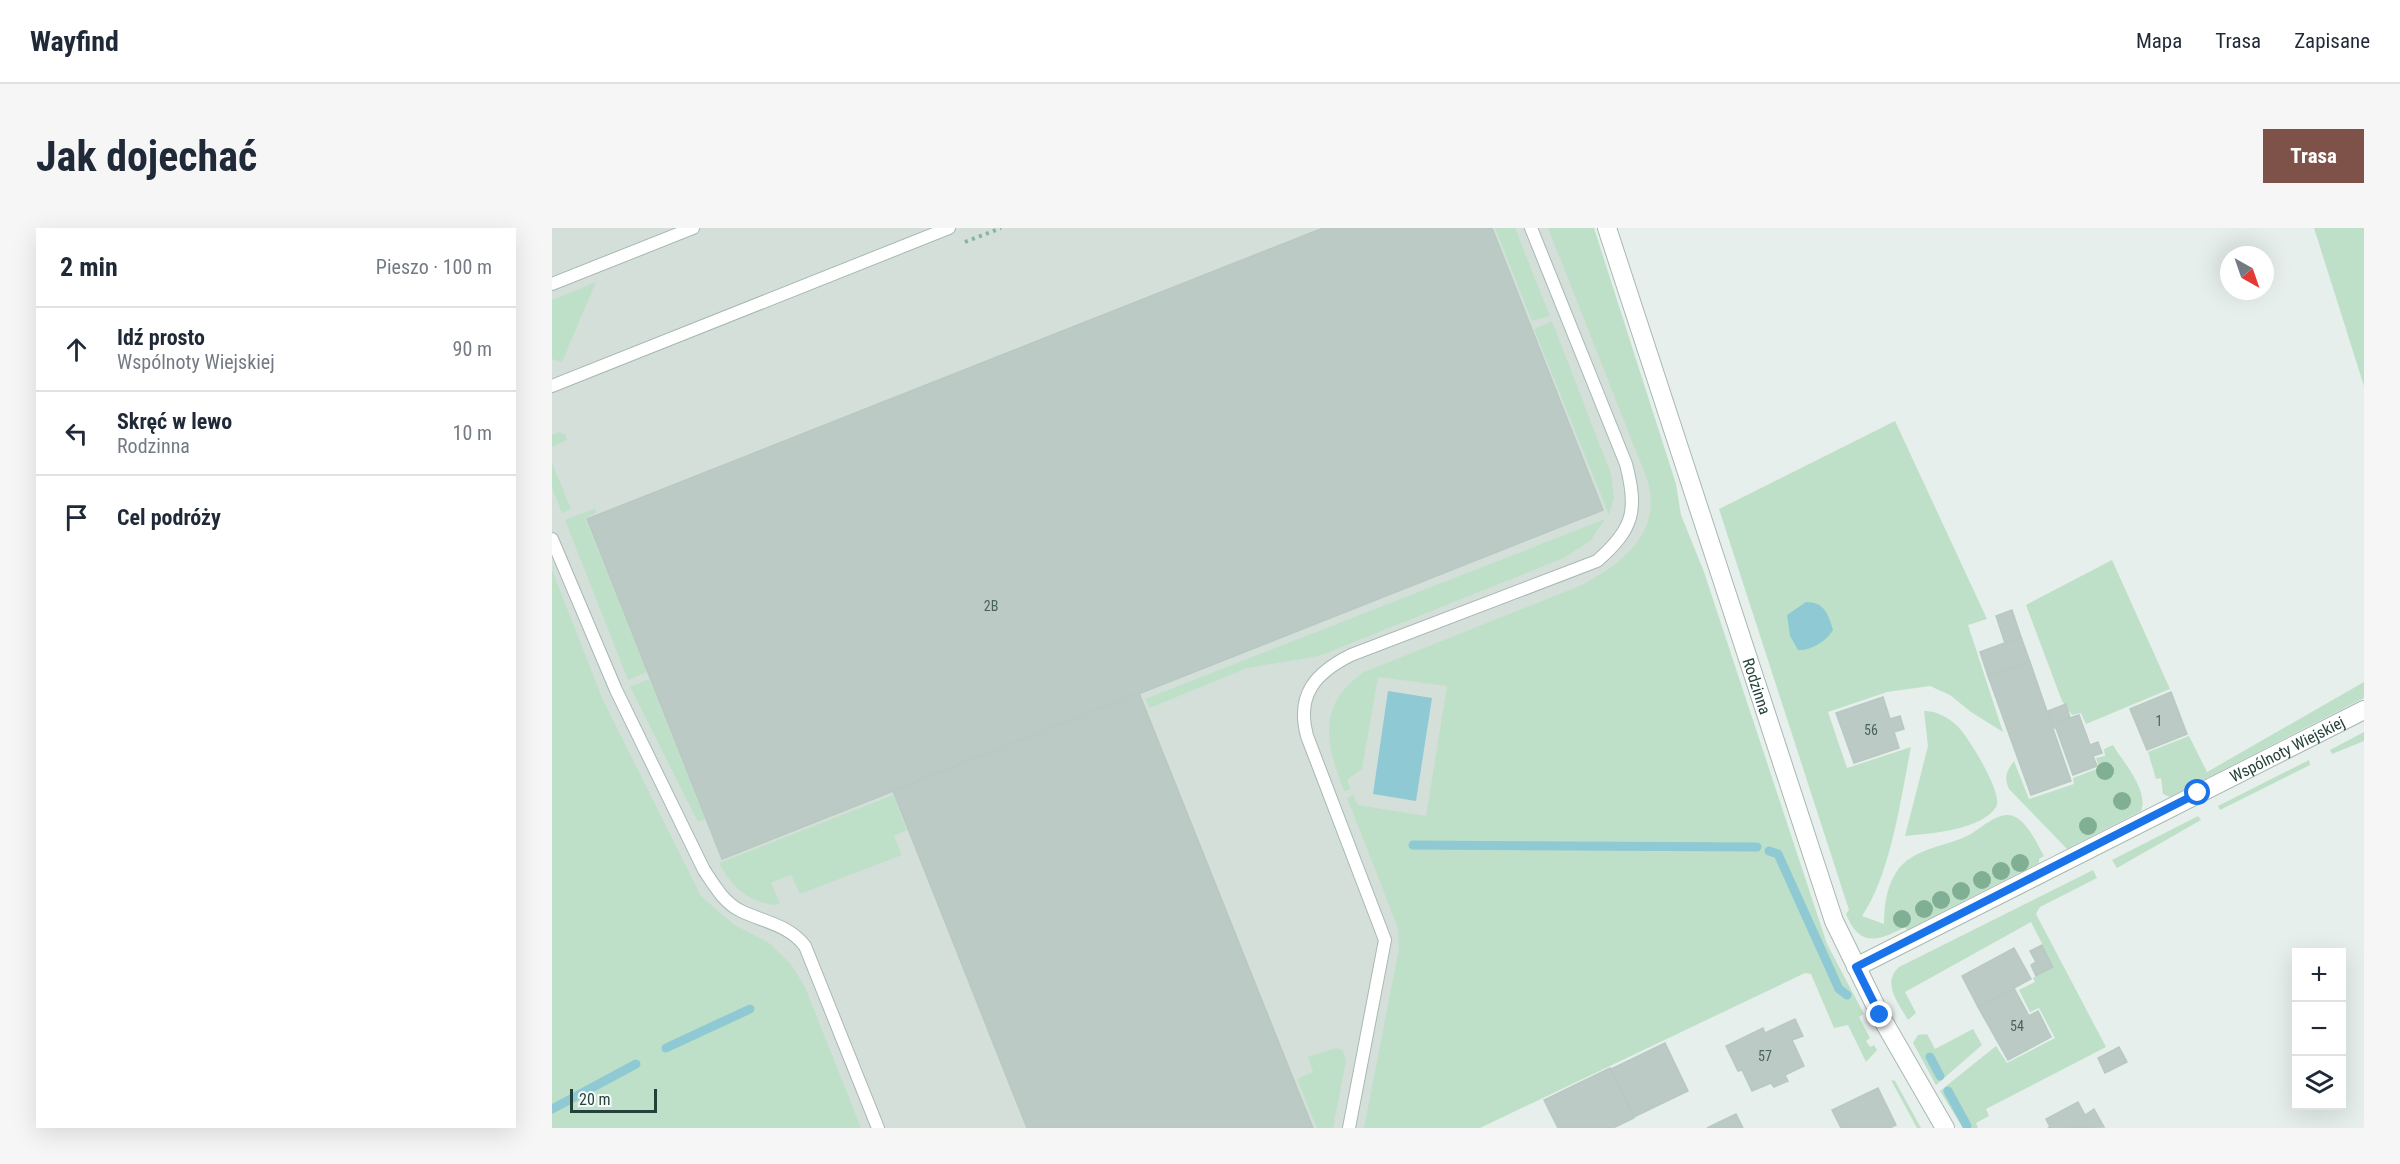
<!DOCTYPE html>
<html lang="pl">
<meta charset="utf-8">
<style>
body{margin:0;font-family:"Roboto Condensed",sans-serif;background:#f6f6f7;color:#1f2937}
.controls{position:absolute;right:18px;bottom:18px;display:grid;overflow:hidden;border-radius:0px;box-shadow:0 6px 24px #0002}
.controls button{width:54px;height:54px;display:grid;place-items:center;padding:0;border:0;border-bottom:2px solid #e0e1e3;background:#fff;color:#1f2937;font:30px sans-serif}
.compass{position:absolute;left:1668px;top:18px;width:54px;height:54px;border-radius:50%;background:#fff;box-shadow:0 6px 24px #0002;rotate:140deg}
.scale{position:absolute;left:18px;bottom:15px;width:87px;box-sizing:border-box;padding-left:6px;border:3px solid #24423a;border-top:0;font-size:16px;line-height:21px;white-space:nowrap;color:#24423a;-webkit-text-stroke:4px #f7fbf9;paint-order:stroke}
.stop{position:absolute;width:18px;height:18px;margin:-14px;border:4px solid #1a73e8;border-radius:50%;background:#fff}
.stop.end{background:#1a73e8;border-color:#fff;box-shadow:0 2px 6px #0008}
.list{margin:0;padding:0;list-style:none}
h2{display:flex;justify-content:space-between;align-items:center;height:78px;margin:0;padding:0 24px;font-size:26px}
h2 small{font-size:20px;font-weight:400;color:#747a83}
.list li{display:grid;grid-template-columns:39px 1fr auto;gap:18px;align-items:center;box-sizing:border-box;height:84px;padding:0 24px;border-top:2px solid #e0e1e3}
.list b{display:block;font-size:22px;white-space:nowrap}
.list p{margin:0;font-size:20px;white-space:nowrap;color:#747a83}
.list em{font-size:20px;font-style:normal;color:#747a83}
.icon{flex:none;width:33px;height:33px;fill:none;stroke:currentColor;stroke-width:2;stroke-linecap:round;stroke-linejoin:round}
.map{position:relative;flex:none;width:1812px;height:900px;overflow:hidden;border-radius:0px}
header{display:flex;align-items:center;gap:36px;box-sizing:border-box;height:84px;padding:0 30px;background:#fff;border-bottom:2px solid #e0e1e3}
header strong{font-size:28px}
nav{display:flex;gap:33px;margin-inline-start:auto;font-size:21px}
.intro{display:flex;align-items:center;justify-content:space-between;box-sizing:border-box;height:144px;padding:0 36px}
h1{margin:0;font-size:42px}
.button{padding:15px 27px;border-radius:0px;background:#7f5249;color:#fff;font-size:21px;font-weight:700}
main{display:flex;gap:36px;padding:0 36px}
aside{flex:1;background:#fff;border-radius:0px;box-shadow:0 6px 24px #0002}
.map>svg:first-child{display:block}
.built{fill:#d4dfda}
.green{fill:#bfe0c8}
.water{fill:#8ec9d4}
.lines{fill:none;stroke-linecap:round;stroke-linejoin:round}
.stream{stroke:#8ec9d4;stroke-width:9}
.building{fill:#bbcac4;stroke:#b8c9c2;stroke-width:1.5}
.lane-casing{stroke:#a8b8b2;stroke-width:14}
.street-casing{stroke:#a8b8b2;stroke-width:20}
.path{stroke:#86b3a5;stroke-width:4;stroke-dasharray:3 4.5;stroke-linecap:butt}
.lane{stroke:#fff;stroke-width:12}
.street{stroke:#fff;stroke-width:18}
.tree{fill:#80af93}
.route{stroke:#1a73e8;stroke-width:8}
.labels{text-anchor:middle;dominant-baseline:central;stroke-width:4.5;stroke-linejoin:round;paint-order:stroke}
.number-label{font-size:14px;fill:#4a645c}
.street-label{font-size:16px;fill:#24423a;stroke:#f7fbf9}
</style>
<header>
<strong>Wayfind</strong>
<nav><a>Mapa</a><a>Trasa</a><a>Zapisane</a></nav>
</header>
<div class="intro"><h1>Jak dojechać</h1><a class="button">Trasa</a></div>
<main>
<aside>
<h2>2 min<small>Pieszo · 100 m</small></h2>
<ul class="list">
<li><svg class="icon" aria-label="ahead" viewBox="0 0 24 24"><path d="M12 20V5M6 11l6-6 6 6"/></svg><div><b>Idź prosto</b><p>Wspólnoty Wiejskiej</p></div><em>90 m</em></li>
<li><svg class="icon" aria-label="left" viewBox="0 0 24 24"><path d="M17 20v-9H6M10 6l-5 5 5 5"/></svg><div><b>Skręć w lewo</b><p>Rodzinna</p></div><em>10 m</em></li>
<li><svg class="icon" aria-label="arrive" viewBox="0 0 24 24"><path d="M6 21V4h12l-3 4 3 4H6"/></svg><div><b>Cel podróży</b></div></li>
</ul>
</aside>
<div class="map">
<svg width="1812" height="900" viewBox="0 0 1812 900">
<rect width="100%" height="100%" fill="#e6efeb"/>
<polygon class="built" points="0,0 1019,0 1111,282 928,900 0,900"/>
<g class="green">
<polygon points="943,0 963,0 998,88 980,93"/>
<path d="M 996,0 L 1042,0 L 1124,256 L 1129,287 L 1152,344 L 1275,716 L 1312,786 L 1307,789 L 1318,810 L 1314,813 L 1318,819 L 1322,817 L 1325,822 L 1314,834 L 1296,797 L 1282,800 L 1259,746 L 1253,745 L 928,900 L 812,900 L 847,720 L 846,700 L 795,570 L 801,567 L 806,577 L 874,588 L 895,458 L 826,449 L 810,541 L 795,552 L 799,561 L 792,563 C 774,516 764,477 812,444 L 1030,357 C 1072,334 1111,304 1095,251 Z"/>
<polygon points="1762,0 1812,0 1812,158"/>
<polygon points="44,54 10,134 0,131 0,72"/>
<polygon points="1000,93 1059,246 1062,270 1057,287 982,101"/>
<path d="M 1343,193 L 1435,391 L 1416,397 L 1451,504 L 1419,484 L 1398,467 L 1378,458 L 1335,464 L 1276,484 L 1295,540 L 1359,519 C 1349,569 1339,646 1310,688 L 1332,696 C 1332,676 1335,655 1348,639 C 1365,620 1394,618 1415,608 C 1427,602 1447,582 1461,588 C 1476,594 1485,616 1492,628 L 1487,631 L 1487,635 L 1355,702 L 1353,699 C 1326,713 1308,720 1294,686 L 1297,682 L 1167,281 Z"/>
<polygon points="7,204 13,206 15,212 0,219 0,207"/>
<polygon points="0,235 19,281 10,285 0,260"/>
<polygon points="43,280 44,285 33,290 95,444 76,452 13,292"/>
<polygon points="1053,291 1039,312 1012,330 767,428 695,440 598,480 593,471"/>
<polygon points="1560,332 1618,461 1534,496 1529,485 1520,487 1510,473 1474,377"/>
<polygon points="0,342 51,472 149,668 181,696 217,715 239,736 253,759 309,900 0,900"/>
<polygon points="97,451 153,591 146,594 78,459"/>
<polygon points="1812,454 1812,470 1618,569 1611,566 1609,550 1604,551 1596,524 1637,508 1655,544"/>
<path d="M 1372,483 C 1384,482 1400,491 1408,501 C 1418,512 1452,567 1444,579 C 1430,602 1376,606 1353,608 L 1376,518 Z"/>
<polygon points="1812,504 1812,513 1780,526 1778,522"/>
<path d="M 1561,517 C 1571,534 1597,562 1589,583 L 1515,621 L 1457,561 C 1452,549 1454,544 1462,533 L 1477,571 L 1522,556 L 1521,550 L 1547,540 L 1544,530 L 1553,528 L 1552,521 Z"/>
<polygon points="1757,532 1758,537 1668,582 1666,578"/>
<path d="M 341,567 L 355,602 L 342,608 L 350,627 L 248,666 L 239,647 L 219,655 L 228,675 L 223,677 C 197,675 178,657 167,635 Z"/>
<polygon points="1646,588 1649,592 1565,640 1560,632"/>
<path d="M 1541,642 L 1545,650 L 1488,679 L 1484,686 L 1554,819 L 1434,881 L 1437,888 L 1424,895 L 1426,900 L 1411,900 L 1388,863 L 1444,818 L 1455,835 L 1503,810 L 1487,780 L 1478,784 L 1467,762 L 1483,754 L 1481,750 L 1502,739 L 1479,694 L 1353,764 L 1364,785 L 1356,792 C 1347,776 1329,755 1347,739 Z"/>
<polygon points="1421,801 1430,817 1384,857 1361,815 1366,807 1375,806 1383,821"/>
<polygon points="784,820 791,822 794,833 781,900 765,900 745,851 761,844 756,829"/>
<polygon points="1339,852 1343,853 1369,900 1365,900"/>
</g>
<g class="water">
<path d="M 1254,374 C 1272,374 1276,385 1281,402 C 1275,413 1258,423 1246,422 L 1238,408 L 1235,387 Z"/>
<polygon points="836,463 880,470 864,573 821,566"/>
</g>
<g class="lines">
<g class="stream">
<polyline points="861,617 1205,619"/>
<polyline points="1217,623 1226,626 1287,761 1295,767"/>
<polyline points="114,820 198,781"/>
<polyline points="1378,829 1388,848"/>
<polyline points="1396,863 1415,898"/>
<polyline points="0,881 84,836"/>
</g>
</g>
<g class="building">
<polygon points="771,0 940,0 1051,282 170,631 35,291"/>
<polygon points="1460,382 1469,409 1453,415 1444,388"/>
<polygon points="1469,409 1478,434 1436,448 1428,424"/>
<polygon points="1478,434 1519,553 1479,567 1436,448"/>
<polygon points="1619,464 1635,506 1595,522 1578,481"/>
<polygon points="587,465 761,900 475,900 341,563"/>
<polygon points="1331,469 1338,491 1348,488 1352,501 1342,504 1347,520 1302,535 1284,485"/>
<polygon points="1514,476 1518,490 1500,496 1496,483"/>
<polygon points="1527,487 1538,517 1546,514 1550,525 1541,528 1545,538 1521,547 1504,500 1502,500 1500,496"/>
<polygon points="1490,717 1501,739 1484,748 1479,737 1484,734 1478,723"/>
<polygon points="1462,720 1479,751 1426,779 1410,748"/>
<polygon points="1462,760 1477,788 1486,783 1499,809 1456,832 1426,779"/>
<polygon points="1243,791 1251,808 1240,812 1252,838 1233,847 1236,853 1222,859 1219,855 1200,863 1190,842 1186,843 1174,818 1211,800 1213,805"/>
<polygon points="1113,815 1136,863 1082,889 1059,841"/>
<polygon points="1567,819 1575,834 1553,845 1546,830"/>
<polygon points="1058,840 1082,890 1061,900 1006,900 992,872"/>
<polygon points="1326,860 1344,897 1338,900 1289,900 1280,882"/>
<polygon points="1526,874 1533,887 1542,881 1552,899 1496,900 1498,899 1494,891"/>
<polygon points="1184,886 1191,900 1155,900"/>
</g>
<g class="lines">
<defs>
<g id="lane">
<polyline points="0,56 141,0"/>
<polyline points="0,158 397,0"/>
<path d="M 0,311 L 64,462 L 152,642 C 162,657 172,675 189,683 C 212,694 237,697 253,718 L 326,900"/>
<path d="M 797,900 L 833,712 L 755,508 C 744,467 763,445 799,427 L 1045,333 C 1082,301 1086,282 1074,236 L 979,0"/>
</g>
<g id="street">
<path id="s1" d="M 1055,0 L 1282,693 L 1329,789 L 1393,900"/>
<path id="s2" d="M 1304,739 L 1812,482"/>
</g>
</defs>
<use href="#lane" class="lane-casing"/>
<use href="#street" class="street-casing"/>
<polyline class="path" points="413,14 449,0"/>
<use href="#lane" class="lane"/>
<use href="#street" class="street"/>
</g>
<g class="tree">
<circle cx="1553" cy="543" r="9"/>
<circle cx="1570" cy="573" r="9"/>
<circle cx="1536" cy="598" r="9"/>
<circle cx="1468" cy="635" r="9"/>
<circle cx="1449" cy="643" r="9"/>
<circle cx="1430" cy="652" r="9"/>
<circle cx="1409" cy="663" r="9"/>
<circle cx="1389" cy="672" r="9"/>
<circle cx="1372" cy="681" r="9"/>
<circle cx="1350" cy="691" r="9"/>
</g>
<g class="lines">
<polyline class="route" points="1328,787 1304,739 1646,565"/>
</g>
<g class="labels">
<g class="number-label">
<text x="439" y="378">2B</text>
<text x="1607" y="493">1</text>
<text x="1319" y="502">56</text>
<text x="1465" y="798">54</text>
<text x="1213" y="828">57</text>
</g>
<g class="street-label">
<text stroke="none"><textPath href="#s1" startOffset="482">Rodzinna</textPath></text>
<text stroke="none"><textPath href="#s2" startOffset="483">Wspólnoty Wiejskiej</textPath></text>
</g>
</g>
</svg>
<div class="controls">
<button>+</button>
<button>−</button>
<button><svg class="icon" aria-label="layers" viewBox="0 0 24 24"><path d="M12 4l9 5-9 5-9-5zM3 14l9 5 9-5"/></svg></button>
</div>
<svg class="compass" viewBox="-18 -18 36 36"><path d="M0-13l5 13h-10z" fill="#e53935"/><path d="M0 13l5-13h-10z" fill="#747a83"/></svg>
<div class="scale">20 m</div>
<div class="stop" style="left:1646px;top:565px"></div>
<div class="stop end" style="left:1328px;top:787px"></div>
</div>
</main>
